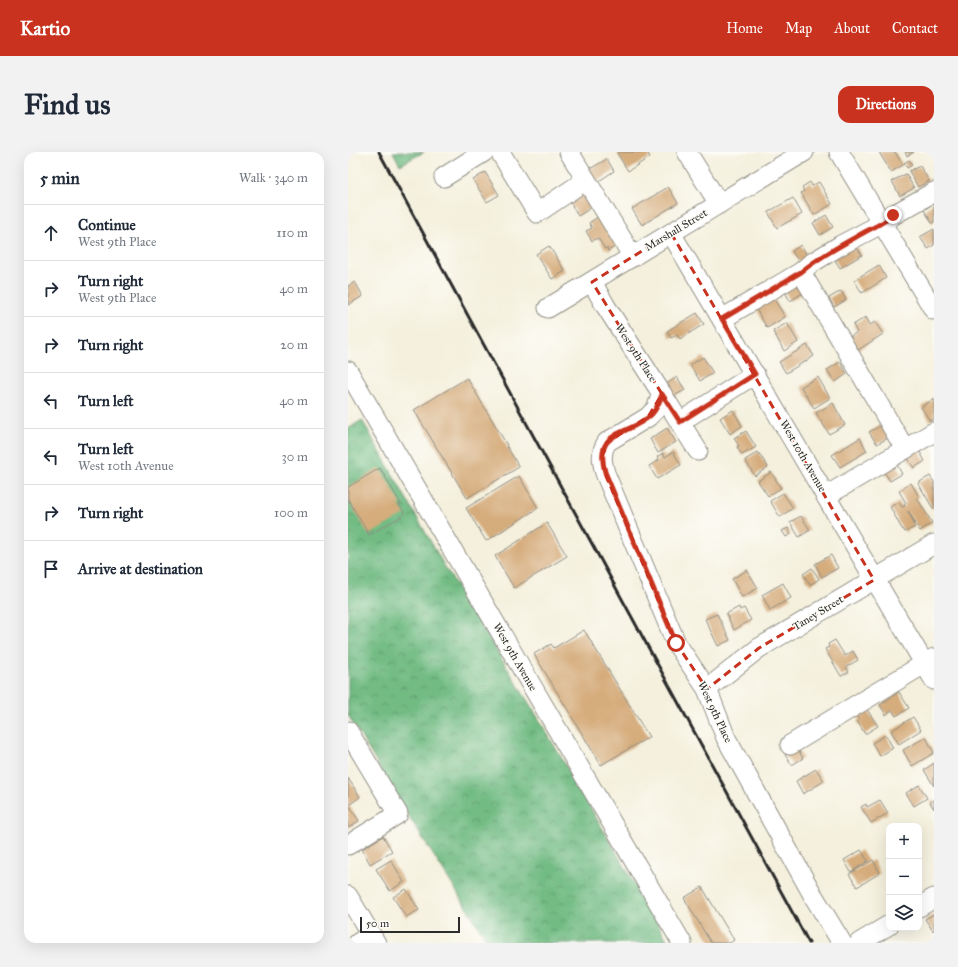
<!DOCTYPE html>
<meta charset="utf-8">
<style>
body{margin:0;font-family:"IM FELL Great Primer",serif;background:#f2f2f3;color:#1f2937}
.controls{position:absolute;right:12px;bottom:12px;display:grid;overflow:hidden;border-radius:8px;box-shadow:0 4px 16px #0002}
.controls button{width:36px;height:36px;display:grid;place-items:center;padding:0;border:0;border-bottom:1px solid #e0e1e3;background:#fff;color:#1f2937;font:20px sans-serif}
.scale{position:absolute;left:12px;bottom:10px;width:100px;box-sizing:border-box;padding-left:4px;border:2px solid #2b2b2b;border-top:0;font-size:11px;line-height:14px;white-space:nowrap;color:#2b2b2b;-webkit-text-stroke:3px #fdfcf7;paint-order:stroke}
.stop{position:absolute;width:12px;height:12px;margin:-9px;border:3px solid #c8321e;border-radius:50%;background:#fff}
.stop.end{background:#c8321e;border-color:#fff;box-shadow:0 1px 4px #0008}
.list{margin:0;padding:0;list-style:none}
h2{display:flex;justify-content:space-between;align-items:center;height:52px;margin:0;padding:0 16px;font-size:17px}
h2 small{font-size:13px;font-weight:400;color:#747a83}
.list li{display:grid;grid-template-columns:26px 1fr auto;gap:12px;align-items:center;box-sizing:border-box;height:56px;padding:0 16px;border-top:1px solid #e0e1e3}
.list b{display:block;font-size:15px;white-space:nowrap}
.list p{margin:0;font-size:13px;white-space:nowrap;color:#747a83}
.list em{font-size:13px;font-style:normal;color:#747a83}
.icon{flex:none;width:22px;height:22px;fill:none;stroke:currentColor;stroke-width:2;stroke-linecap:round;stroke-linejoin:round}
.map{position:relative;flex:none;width:586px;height:791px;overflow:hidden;border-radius:12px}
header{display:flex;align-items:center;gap:24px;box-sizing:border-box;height:56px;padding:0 20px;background:#c8321e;color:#fff}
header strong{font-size:19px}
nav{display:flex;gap:22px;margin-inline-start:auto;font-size:14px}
.intro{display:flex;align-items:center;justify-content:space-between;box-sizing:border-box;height:96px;padding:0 24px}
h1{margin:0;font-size:28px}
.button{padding:10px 18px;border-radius:12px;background:#c8321e;color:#fff;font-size:14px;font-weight:700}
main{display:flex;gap:24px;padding:0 24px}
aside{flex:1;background:#fff;border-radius:12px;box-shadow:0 4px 16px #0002}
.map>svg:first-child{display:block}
.forest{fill:url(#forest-crowns);stroke:#4e7458}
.building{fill:#d5ac7b}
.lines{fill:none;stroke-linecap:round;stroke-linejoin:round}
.minor-casing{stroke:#908e84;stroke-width:21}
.minor{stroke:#fff;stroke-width:19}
.rail{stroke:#2b2b2b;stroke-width:3}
.route{stroke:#c8321e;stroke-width:5}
.marked{fill:none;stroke:#c8321e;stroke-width:3;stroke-dasharray:8 5;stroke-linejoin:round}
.labels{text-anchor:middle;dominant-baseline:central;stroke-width:3;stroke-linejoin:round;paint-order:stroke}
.street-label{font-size:11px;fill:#2b2b2b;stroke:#fdfcf7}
</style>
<header>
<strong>Kartio</strong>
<nav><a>Home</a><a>Map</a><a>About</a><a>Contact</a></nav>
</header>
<div class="intro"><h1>Find us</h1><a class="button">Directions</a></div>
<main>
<aside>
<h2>5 min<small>Walk · 340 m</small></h2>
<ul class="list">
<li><svg class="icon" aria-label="ahead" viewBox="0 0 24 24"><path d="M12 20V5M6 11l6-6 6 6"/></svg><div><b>Continue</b><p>West 9th Place</p></div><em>110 m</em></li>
<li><svg class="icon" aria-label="right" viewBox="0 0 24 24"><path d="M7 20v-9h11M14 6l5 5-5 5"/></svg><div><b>Turn right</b><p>West 9th Place</p></div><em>40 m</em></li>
<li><svg class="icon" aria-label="right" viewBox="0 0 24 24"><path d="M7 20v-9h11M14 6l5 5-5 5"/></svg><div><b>Turn right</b></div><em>20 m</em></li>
<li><svg class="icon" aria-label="left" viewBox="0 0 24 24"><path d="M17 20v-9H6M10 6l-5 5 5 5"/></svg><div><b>Turn left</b></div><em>40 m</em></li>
<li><svg class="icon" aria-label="left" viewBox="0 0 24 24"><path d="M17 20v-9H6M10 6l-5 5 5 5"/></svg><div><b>Turn left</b><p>West 10th Avenue</p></div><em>30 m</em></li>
<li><svg class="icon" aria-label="right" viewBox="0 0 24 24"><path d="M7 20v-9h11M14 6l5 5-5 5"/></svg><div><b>Turn right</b></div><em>100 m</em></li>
<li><svg class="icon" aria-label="arrive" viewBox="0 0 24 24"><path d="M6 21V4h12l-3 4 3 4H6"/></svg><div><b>Arrive at destination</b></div></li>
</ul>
</aside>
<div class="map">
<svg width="586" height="791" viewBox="0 0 586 791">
<defs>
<pattern id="forest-crowns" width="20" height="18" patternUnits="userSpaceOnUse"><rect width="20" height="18" fill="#72bc84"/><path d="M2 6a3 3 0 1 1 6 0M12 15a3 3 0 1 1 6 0" fill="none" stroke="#5e996c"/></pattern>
</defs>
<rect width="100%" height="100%" fill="#fdfcf7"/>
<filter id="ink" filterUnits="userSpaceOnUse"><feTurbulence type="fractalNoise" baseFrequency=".025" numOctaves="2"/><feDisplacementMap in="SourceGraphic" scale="8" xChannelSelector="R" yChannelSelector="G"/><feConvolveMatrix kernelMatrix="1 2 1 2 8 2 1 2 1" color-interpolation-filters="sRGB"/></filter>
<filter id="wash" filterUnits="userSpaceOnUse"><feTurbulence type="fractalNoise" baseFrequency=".012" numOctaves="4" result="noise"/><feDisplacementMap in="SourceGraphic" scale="16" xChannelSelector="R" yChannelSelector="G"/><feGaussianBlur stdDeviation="0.9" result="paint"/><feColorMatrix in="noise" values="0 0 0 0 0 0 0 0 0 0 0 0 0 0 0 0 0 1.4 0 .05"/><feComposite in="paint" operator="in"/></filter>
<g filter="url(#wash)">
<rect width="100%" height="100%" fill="#f4f0dd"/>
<g class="forest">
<polygon points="45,0 76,0 52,13"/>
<polygon points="14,268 97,415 192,569 321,791 141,791 58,660 0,563 0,277"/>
</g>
<g id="blocks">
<g class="building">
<polygon points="271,0 299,0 302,5 280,19 269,1"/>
<polygon points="531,0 547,0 555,13 543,20"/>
<polygon points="557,0 566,0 559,4"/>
<polygon points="259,7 266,19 248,31 240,18"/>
<polygon points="561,8 564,13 559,16 556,11"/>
<polygon points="572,14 581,29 570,35 561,19"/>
<polygon points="137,20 151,43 139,50 125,28"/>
<polygon points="558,22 566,36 552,44 544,29"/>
<polygon points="462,30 464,34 471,30 484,52 466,63 453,41 456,39 454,35"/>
<polygon points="320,35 330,51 294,73 284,57"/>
<polygon points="237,40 246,54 230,64 222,50"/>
<polygon points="445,46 454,62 429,76 420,60"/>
<polygon points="586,51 586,70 584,71 576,58"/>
<polygon points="478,63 485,75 472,83 465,71"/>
<polygon points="251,64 272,92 260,99 259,96 257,97 250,86 244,89 238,79 244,76 241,71"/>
<polygon points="586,77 586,93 580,97 572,85"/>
<polygon points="507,92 514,103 492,116 485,105"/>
<polygon points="453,93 460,105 451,110 444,99"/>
<polygon points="201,94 217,119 204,127 188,102"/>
<polygon points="531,113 538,126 514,141 506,128"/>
<polygon points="7,130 15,144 0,153 0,134"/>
<polygon points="448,130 455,141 442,149 436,138"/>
<polygon points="493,139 498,148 486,155 481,146"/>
<polygon points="426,147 437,165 419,176 408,157"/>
<polygon points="349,161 356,172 332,187 329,183 323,186 319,179"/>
<polygon points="518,165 522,173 527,170 535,182 510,198 502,185 509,180 505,173"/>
<polygon points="439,171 450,190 436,199 425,179"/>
<polygon points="459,193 466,204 438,221 431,210"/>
<polygon points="355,205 365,221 352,229 342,213"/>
<polygon points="492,210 499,222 487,230 479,218"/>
<polygon points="329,225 337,238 324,245 317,233"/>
<polygon points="470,225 482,246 466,256 453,235"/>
<polygon points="119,226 159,293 158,293 171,315 119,346 66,258"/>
<polygon points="586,247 586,267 582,269 573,255"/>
<polygon points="485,251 497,273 481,282 468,261"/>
<polygon points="385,258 394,274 382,282 372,266"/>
<polygon points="535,272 542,285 529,292 521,280"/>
<polygon points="319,276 328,290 310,301 302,287"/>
<polygon points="398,279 408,295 394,303 389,295 391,294 386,286"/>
<polygon points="512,286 519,299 492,315 484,303"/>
<polygon points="569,295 577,309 566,316 557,302"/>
<polygon points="325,300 333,313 309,327 301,314 311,308 309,305 315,301 317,305"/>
<polygon points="410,300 420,315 407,324 397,308"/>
<polygon points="548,311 554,322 542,329 535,318"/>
<polygon points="32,316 53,352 51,353 57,362 21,383 0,347 0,335"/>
<polygon points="423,320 433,336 420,344 410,329"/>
<polygon points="171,324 190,356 138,389 118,356"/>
<polygon points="582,324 586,330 586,358 570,331"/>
<polygon points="563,331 571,345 569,346 584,371 572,379 560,359 566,371 565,372 567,375 557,380 555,377 554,377 542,355 551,350 554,355 557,354 556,352 558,351 551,339"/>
<polygon points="435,341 445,356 432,365 422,349"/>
<polygon points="453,364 462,378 451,385 442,370"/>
<polygon points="199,371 219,404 166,436 147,404"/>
<polygon points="440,376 443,382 438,385 434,379"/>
<polygon points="483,403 490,416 474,425 467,412"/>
<polygon points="464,416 471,427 462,433 455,422"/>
<polygon points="399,418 410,436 394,445 384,427"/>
<polygon points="435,431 443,446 422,458 414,443"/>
<polygon points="391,455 392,458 396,456 403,468 386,478 378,462"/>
<polygon points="369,462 382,488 370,494 357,467"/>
<polygon points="236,478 301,585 253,613 186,502 203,492 206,496"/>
<polygon points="487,488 497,504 505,499 510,508 498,515 501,520 493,524 477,497 481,495 480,492"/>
<polygon points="551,540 561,556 548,564 544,558 538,563 532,553"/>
<polygon points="518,556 530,574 517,582 509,569 511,568 508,562"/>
<polygon points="565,565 573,578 551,592 543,579"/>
<polygon points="538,583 545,596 532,604 524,591"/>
<polygon points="578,585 586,601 564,614 555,598"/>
<polygon points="449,596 455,606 444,613 437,603"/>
<polygon points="586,611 586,634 576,618"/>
<polygon points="468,617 476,629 455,642 448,629"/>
<polygon points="0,626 12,645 1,653 11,669 0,676"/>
<polygon points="571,633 579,646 566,654 558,641"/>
<polygon points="586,647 586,657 582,650"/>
<polygon points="532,648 540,661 523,671 513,655 518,652 519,655"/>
<polygon points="35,684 44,699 22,712 14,697"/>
<polygon points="513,698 520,709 503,720 496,708"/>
<polygon points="43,708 56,730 42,739 28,717"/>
<polygon points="525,708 532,721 509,735 501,722"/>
<polygon points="354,735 386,788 382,791 363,791 336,746"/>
<polygon points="58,737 71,758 58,765 45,745"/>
<polygon points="586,762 586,778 585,779 577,767"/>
</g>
</g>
</g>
<g filter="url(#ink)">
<use href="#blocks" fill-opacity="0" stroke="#908e84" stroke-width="1"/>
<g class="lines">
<defs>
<g id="minor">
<polyline points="152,0 189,61 238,28"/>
<polyline points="221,0 285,105"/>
<polyline points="339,0 371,52"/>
<polyline points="491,0 586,158"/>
<polyline points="96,25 136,0"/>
<polyline points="323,81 586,528"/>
<polyline points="453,120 557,297"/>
<path d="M 244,130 L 257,153 L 314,242 L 308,257 L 300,265 L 259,290 C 252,300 254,310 257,321 L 328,491 L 359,537 L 378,586 L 466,745 L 494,791"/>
<polyline points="200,156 456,0"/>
<polyline points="374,167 453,120 462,112 493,93 535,71 545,63 586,40"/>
<polyline points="0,219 334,791"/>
<polyline points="314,242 350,299"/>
<polyline points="332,270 407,222"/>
<polyline points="478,344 586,280"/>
<polyline points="359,537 411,496 586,392"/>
<polyline points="0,579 50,662 0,693"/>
<polyline points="442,593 586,506"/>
<polyline points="0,744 28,791"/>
<polyline points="571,755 586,746"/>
<polyline points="10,791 23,783"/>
<polyline points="511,791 541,773"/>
</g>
</defs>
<use href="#minor" class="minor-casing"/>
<use href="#minor" class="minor"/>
<polyline class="rail" points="31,0 461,791"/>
</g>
</g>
<g class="lines" filter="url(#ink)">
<path class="route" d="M 328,491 L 257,320 C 245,276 281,285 304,262 C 309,256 312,249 314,242 L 332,270 L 407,222 L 374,167 L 453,120 C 472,104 494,93 515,81 C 526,75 536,71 545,63"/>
</g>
<path class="marked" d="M 323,81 L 526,428 L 411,496 L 359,537 L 328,491 L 257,321 L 254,305 L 259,290 L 300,265 L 314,242 L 244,130 Z"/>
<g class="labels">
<g class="street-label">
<text transform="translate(328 78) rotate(-31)">Marshall Street</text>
<text transform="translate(288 201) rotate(57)">West 9th Place</text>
<text transform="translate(455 304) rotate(60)">West 10th Avenue</text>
<text transform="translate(470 461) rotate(-31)">Taney Street</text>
<text transform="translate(167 505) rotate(60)">West 9th Avenue</text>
<text transform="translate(367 560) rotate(65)">West 9th Place</text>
</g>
</g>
</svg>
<div class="controls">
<button>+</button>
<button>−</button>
<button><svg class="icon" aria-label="layers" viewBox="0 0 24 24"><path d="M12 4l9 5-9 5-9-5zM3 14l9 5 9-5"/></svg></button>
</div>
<div class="scale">50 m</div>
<div class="stop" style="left:328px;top:491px"></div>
<div class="stop end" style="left:545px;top:63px"></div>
</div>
</main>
